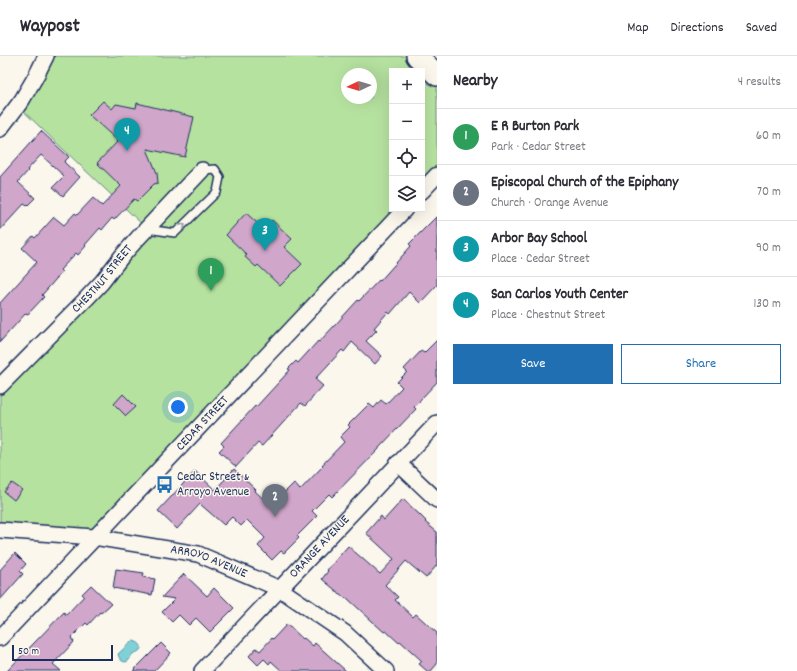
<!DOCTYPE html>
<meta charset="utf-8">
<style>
body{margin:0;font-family:Dekko,sans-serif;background:#f7f7f7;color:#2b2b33}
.controls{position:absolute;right:12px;top:12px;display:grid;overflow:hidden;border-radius:0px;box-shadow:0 4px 16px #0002}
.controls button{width:36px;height:36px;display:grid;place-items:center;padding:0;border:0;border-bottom:1px solid #e1e1e2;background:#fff;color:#2b2b33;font:20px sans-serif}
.compass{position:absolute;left:341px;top:12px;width:36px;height:36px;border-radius:50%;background:#fff;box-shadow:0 4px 16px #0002;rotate:266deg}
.scale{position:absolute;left:12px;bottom:10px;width:101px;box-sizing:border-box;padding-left:4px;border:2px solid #1b2f5e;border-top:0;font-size:11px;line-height:14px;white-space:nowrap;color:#1b2f5e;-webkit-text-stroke:3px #fbf7ec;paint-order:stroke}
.you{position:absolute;left:178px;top:351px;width:14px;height:14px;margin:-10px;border:3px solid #fff;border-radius:50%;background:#1a73e8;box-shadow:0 0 0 6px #1a73e833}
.badge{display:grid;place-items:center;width:26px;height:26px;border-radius:50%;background:#1f6fb2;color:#fff;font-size:13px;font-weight:700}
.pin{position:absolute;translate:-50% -33px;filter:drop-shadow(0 1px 2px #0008)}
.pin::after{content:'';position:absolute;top:21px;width:14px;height:12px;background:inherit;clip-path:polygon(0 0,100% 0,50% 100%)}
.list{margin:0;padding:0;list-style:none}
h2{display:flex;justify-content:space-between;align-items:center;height:52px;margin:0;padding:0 16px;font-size:17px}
h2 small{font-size:13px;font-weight:400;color:#7c7c81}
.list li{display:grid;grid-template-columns:26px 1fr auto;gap:12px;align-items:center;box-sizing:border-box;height:56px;padding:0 16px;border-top:1px solid #e1e1e2}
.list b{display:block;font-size:15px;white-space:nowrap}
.list p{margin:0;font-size:13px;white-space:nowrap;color:#7c7c81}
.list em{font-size:13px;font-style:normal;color:#7c7c81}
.actions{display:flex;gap:8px;padding:12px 16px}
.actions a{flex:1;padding:9px 0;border:1px solid #1f6fb2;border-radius:0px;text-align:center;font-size:14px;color:#1f6fb2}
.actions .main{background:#1f6fb2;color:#fff}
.icon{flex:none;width:22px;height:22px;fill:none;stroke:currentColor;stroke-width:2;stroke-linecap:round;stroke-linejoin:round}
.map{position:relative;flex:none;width:437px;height:615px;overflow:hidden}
header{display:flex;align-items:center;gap:24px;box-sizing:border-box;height:56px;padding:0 20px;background:#fff;border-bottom:1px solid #e1e1e2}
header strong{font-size:19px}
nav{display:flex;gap:22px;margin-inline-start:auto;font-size:14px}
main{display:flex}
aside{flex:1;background:#fff}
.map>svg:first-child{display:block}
.green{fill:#b6e2a0;stroke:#68887f;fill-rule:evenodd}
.water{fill:#7fd0d7;stroke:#5790a7}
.building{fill:#d0a6ca;stroke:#1b2f5e}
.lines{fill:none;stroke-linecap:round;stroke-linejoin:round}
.service-casing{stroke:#1b2f5e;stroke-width:10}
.minor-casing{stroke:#1b2f5e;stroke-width:18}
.secondary-casing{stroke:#1b2f5e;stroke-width:24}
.service{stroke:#fbf7ec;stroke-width:7}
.minor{stroke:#fbf7ec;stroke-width:15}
.secondary{stroke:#fbf7ec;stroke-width:21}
.oneway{stroke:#8b93a5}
.labels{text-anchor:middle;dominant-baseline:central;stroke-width:3;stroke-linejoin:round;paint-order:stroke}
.street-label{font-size:13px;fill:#1b2f5e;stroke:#fbf7ec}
.poi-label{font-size:13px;fill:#1b2f5e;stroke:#fbf7ec;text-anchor:start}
</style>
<header>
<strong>Waypost</strong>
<nav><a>Map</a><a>Directions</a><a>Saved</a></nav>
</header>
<main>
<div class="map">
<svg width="437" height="615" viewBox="0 0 437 615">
<rect width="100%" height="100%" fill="#fbf7ec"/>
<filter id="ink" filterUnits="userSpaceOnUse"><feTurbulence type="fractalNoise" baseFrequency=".025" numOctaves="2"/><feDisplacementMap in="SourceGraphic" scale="8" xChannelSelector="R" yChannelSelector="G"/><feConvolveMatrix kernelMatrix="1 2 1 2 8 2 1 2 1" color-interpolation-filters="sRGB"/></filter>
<g filter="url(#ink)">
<path class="green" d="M 46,0 L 417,0 L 437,19 L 437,119 L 422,135 L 422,15 L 392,15 L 392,153 L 405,153 L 94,481 L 0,474 L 0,330 L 147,173 L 18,50 ZM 347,18 L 371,18 L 371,42 L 347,42 Z"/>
<path class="water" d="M 132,585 C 137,585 145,590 139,595 C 135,598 136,595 133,598 C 130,600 131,602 129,604 C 124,609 119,603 118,598 Z"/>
<g class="building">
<polygon points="103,45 112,53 116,48 136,52 137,47 194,61 185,101 147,93 157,117 158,127 154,128 137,145 134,143 114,164 112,162 102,174 100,172 85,189 86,190 78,199 76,197 60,214 62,216 42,239 44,241 28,258 26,257 0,286 0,247 37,206 22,192 33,180 35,182 54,161 64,169 75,157 77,159 93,142 102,150 121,130 97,107 118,85 89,59"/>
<polygon points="41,75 69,101 64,106 80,121 63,140 53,131 64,120 41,99 27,114 28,115 18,126 35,142 27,150 24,148 0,174 0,121"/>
<polygon points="246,157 264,173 272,164 292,183 284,191 302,208 280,230 258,209 256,211 245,201 247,199 226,179"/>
<polygon points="437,160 437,229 420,247 409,236 390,258 388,256 374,272 377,274 366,285 382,300 375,308 352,286 344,296 342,294 315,323 323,330 305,350 301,347 262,390 258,387 236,411 219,395 224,390 221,387 255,350 256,351 290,314 288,313 296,305 298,307 318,285 319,286 336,268 358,244 359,245 379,224 380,225 411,190 409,188"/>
<polygon points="437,284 437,326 420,344 420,345 414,351 416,353 379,392 379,393 332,441 329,438 312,455 317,460 297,480 299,482 284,497 281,495 272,504 258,490 265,482 247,464 241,470 232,461 224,469 200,448 177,473 158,455 195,415 215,434 234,413 256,434 255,435 271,450 294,427 300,434 323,410 322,409 344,386 340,381 350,371 348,369 369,348 374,352 381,344 386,348 402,331 397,326 407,316 404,313 421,295 424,297"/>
<polygon points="123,338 136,351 126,360 114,348"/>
<polygon points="12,427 22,434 14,444 4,436"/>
<polygon points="403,443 420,459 426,465 425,466 437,476 437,509 426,522 406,505 385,529 398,541 395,544 413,561 416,558 437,577 437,608 431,615 427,615 419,608 422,605 400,585 399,587 386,575 384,576 347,542 346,543 322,523 328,515 327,514 348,490 380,518 394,503 366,477 381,460 384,464"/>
<polygon points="15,497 26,508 20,515 23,518 0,544 0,514"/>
<polygon points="116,513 144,517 143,521 155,523 152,539 113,532"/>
<polygon points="184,518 207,540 214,532 234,552 210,576 196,562 189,569 179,559 172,566 162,556 175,543 162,541"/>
<polygon points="91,529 111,548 101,557 100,556 88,569 86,567 71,582 74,586 53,608 61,615 7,615 64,556 66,559 84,540 82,538"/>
<polygon points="287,568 303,583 304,582 313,590 315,587 346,615 282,615 271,605 269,608 264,603 258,609 249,600 256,592 260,595 272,582 273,583"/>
<polygon points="161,587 171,597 154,615 133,615"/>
</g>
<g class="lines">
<defs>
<polyline id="service" points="147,173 175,177 217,136 220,121 215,113 202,114"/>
<g id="minor">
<polyline points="0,73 22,44 36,20 46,0"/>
<polyline points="422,135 437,119"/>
<path id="s1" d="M 0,330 L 85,244 L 102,226 L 122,200 L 138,182 L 202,114"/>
<polyline points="398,407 437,444"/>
<path id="s2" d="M 0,474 L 94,481 L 198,498 L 280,533 L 345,577 L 386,615"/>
<path id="s3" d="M 0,582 L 405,153"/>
<path id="s4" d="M 202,615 L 437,367"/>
</g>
<polyline id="secondary" points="417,0 437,19"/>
</defs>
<use href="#service" class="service-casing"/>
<use href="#minor" class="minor-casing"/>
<use href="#secondary" class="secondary-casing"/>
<use href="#service" class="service"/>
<use href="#minor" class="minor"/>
<use href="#secondary" class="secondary"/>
</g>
<defs><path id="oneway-chevron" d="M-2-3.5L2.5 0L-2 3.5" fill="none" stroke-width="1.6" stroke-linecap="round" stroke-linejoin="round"/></defs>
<use class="oneway" href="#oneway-chevron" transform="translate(183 170) rotate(-44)"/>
</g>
<defs>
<symbol id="bus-bare" viewBox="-9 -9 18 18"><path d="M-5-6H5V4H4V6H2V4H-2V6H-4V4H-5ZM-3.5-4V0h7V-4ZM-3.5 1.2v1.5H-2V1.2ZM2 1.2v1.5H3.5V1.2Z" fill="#1f6fb2" stroke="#fbf7ec" stroke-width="2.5" paint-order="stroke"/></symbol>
</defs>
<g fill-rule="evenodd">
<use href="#bus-bare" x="152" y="416" width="25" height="25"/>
</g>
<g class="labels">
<g class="street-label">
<text stroke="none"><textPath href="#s1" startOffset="148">CHESTNUT STREET</textPath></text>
<text stroke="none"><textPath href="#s3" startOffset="295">CEDAR STREET</textPath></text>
<text stroke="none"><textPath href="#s4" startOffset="171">ORANGE AVENUE</textPath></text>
<text stroke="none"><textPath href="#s2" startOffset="212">ARROYO AVENUE</textPath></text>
</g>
<g class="poi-label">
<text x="177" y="421">Cedar Street &amp;<tspan x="177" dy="15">Arroyo Avenue</tspan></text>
</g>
</g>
</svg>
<div class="controls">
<button>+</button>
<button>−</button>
<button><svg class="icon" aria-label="locate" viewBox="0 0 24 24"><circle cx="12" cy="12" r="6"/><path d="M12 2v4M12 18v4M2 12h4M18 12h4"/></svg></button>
<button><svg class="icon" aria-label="layers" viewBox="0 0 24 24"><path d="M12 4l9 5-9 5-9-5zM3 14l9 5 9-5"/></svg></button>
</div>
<svg class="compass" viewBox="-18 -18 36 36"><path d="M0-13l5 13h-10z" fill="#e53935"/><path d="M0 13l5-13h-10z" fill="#7c7c81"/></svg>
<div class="scale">50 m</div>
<div class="you"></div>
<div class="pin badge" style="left:211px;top:235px;background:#2e9e5b">1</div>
<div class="pin badge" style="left:275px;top:461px;background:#6b7280">2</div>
<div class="pin badge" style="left:265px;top:195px;background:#0f9aa8">3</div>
<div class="pin badge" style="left:127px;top:95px;background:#0f9aa8">4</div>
</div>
<aside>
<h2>Nearby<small>4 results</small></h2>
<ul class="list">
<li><span class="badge" style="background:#2e9e5b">1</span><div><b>E R Burton Park</b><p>Park · Cedar Street</p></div><em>60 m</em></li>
<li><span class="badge" style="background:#6b7280">2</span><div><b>Episcopal Church of the Epiphany</b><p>Church · Orange Avenue</p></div><em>70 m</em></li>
<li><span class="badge" style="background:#0f9aa8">3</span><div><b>Arbor Bay School</b><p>Place · Cedar Street</p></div><em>90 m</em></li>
<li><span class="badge" style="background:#0f9aa8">4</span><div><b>San Carlos Youth Center</b><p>Place · Chestnut Street</p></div><em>130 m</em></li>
</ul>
<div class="actions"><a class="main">Save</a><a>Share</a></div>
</aside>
</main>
